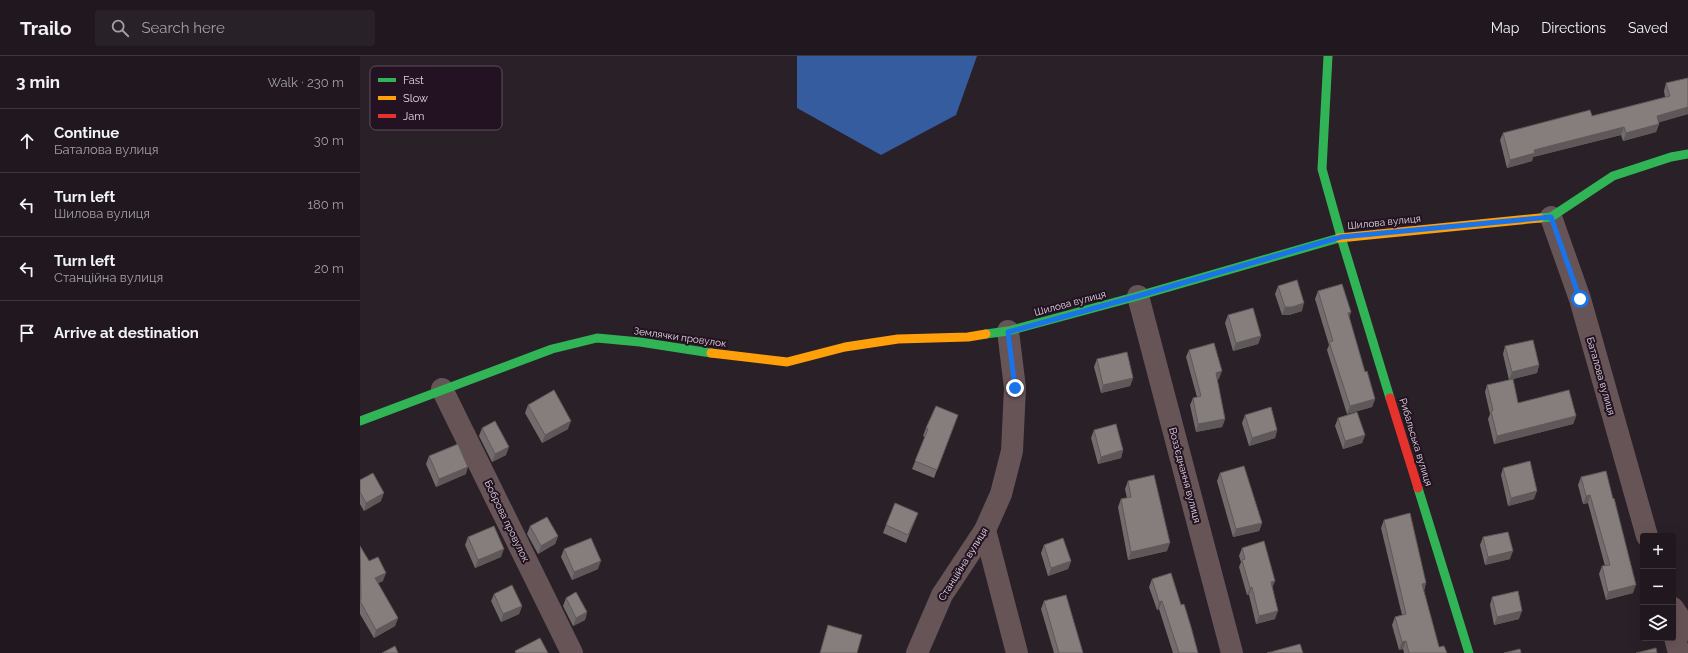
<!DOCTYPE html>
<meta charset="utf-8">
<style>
body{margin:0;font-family:Raleway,sans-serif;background:#282127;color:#f1f3f6}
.controls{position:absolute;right:12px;bottom:12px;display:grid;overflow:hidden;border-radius:4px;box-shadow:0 4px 16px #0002}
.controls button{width:36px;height:36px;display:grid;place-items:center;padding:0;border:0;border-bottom:1px solid #3d373c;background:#20181e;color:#f1f3f6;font:20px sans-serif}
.stop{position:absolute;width:12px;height:12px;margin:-9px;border:3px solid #1a73e8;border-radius:50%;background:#fff}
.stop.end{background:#1a73e8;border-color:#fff;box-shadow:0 1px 4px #0008}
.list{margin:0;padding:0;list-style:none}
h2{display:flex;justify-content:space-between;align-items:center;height:52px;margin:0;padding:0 16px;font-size:17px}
h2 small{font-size:13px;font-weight:400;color:#a2a0a4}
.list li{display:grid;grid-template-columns:26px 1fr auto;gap:12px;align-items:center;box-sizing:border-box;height:64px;padding:0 16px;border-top:1px solid #3d373c}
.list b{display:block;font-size:15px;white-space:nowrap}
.list p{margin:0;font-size:13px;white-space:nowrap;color:#a2a0a4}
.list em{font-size:13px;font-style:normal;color:#a2a0a4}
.icon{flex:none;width:22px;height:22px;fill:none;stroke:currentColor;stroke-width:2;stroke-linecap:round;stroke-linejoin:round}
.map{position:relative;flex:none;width:1328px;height:597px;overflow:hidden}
header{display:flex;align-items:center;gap:24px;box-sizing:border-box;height:56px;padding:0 20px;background:#20181e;border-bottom:1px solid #3d373c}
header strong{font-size:19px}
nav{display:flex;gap:22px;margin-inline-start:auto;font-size:14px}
.search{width:280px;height:36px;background:#282127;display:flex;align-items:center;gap:10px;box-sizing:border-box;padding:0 14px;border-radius:4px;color:#a2a0a4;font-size:15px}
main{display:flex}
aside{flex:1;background:#20181e}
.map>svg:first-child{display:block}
.water{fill:#345c9e}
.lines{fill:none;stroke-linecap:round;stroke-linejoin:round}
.street{stroke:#675457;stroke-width:22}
.fast{stroke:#30b455;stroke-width:9}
.slow{stroke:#ff9f0a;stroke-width:9}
.jam{stroke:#e5322d;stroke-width:9}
.wall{fill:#736c6c}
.shaded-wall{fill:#5e5858}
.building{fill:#867e7d;stroke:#5e5858}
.route{stroke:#1a73e8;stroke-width:5}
.labels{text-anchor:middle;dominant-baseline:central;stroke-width:4;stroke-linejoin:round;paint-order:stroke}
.street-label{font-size:10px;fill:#e2d7e1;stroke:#231322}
.key{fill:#231322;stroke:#5c4e5b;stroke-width:1}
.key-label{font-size:11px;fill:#e2d7e1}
</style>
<header>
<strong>Trailo</strong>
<div class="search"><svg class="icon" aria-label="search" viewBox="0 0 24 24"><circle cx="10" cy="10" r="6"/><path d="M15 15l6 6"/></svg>Search here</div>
<nav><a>Map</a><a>Directions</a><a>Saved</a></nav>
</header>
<main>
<aside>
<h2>3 min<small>Walk · 230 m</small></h2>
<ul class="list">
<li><svg class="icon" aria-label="ahead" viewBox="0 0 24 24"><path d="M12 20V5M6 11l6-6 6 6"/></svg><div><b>Continue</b><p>Баталова вулиця</p></div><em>30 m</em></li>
<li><svg class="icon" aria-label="left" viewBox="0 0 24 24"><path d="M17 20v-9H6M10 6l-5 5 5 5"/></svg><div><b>Turn left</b><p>Шилова вулиця</p></div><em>180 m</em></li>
<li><svg class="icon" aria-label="left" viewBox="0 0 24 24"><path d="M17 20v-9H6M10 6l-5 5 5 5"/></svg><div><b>Turn left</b><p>Станційна вулиця</p></div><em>20 m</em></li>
<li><svg class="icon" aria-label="arrive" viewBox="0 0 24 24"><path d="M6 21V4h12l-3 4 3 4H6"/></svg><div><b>Arrive at destination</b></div></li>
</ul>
</aside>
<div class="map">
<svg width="1328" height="597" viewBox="0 0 1328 597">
<rect width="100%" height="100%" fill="#2a2028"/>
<polygon class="water" points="437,0 617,0 596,59 521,99 437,52"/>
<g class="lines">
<g class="street">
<polyline points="1191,161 1220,243 1287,480"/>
<polyline points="778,240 872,597"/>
<polyline points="82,333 212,597"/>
<polyline points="625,474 657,597"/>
<polyline points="1313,552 1328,574"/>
<polyline points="1313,574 1319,597"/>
<polyline points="557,597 582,539 625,474 641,438 652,395 655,332 648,275"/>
</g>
<g class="fast">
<polyline points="968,0 962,113 981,181 1030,342"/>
<polyline points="1180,162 1191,161 1253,120 1311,101 1328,98"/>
<polyline points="626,278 648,275 778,240 979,182"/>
<polyline points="0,365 192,293 237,282 280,286 351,297"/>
<polyline points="1058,432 1109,597"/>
</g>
<g class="slow">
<polyline points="979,182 1180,162"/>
<polyline points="351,297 427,306 485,291 538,283 608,281 626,278"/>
</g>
<polyline class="jam" points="1030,342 1058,432"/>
</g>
<g class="wall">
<polygon points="1328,22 1328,58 1299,66 1299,68 1296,76 1263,85 1261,79 1173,101 1172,105 1147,112 1140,84 1143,77 1232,60 1305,41 1304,35 1306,27"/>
<polygon points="918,230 942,255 929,259 922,259 915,238"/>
<polygon points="958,235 991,256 989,261 1005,316 1015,343 1012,351 987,358 967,294 969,289 955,243"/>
<polygon points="868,259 901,280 898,288 873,295 865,267"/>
<polygon points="1145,290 1179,309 1177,317 1149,324 1143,298"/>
<polygon points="829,294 859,323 857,323 865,363 862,371 836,376 830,349 833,342 837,341 826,301"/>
<polygon points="737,303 773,322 770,330 741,337 734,311"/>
<polygon points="1127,329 1158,347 1216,360 1213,368 1134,388 1128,363 1130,358 1125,336"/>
<polygon points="168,349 208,373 182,387 165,357"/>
<polygon points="598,359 574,422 552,413 565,381 563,380 566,372"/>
<polygon points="885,359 917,374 915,382 889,390 882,367"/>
<polygon points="978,362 1005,379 1002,387 983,393 975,370"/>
<polygon points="122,372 146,399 132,406 119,380"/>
<polygon points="734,374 763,394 761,402 738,408 731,382"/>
<polygon points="69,400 106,418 76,431 66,408"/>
<polygon points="1143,412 1174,443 1148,450 1141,419"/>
<polygon points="1246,415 1273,537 1246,544 1239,518 1242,510 1245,510 1228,447 1223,448 1218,429 1221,421"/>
<polygon points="860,417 902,467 899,475 873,481 857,425"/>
<polygon points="0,424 21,445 4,455 0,448"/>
<polygon points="768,425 807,495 768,504 758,451 761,443 767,442 765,433"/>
<polygon points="558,457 546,487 523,477 526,469"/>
<polygon points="1024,464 1066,527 1064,535 1079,591 1087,597 1044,597 1043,593 1039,594 1032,569 1035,561 1042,559 1021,472"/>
<polygon points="170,470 198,480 195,488 178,498 167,478"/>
<polygon points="108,481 141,501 115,512 105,489"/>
<polygon points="1123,481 1150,503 1125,509 1120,489"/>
<polygon points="684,489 711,505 708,513 688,520 681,497"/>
<polygon points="0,490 9,505 23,525 18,527 38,562 35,570 14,582 0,558"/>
<polygon points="882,492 915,525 912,531 915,563 896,568 889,539 887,539 879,511 881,506 879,500"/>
<polygon points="204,493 238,513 212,524 201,501"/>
<polygon points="792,523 838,597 813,597 799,553 797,554 789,531"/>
<polygon points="134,538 162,550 159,558 141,566 131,545"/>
<polygon points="1132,541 1159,563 1134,569 1130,549"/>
<polygon points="206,542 227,556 225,564 213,570 203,550"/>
<polygon points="684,545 723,597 694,597 681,553"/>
<polygon points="468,569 497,597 460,597"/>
</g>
<g class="shaded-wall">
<polygon points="1328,51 1328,58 1294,68 1297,60"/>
<polygon points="1299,68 1296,76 1263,85 1266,77"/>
<polygon points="1264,71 1261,79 1173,101 1172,105 1147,112 1150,104 1174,94"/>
<polygon points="944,247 942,255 929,259 922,259 925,251"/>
<polygon points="991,256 988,264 988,257"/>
<polygon points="901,280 898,288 873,295 876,287"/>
<polygon points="1179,309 1177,317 1149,324 1152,316"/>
<polygon points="862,315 859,323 853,325 856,317"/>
<polygon points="773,322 770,330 741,337 743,329"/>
<polygon points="1015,343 1012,351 987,358 990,350"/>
<polygon points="1216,360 1213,368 1134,388 1137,380"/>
<polygon points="865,363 862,371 836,376 838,368"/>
<polygon points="211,365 208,373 182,387 185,379"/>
<polygon points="917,374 915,382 889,390 892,382"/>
<polygon points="1005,379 1002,387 983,393 985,385"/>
<polygon points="149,391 146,399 132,406 135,398"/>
<polygon points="763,394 761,402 738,408 741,401"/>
<polygon points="108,411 106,418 76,431 79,423"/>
<polygon points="1177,435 1174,443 1148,450 1151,442"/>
<polygon points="24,437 21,445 4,455 6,447"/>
<polygon points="1230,439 1228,447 1223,448 1226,440"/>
<polygon points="902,467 899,475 873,481 876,473"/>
<polygon points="198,480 195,488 178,498 181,490"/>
<polygon points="810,487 807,495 768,504 771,496"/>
<polygon points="144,493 141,501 115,512 118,504"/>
<polygon points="1153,495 1150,503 1125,509 1128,501"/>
<polygon points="241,505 238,513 212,524 214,516"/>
<polygon points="711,505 708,513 688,520 691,512"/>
<polygon points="26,517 23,525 12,530 15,522"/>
<polygon points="915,525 912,532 911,526"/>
<polygon points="1066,527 1063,535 1062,528"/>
<polygon points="1276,529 1273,537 1246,544 1248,536"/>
<polygon points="892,531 889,539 887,539 890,532"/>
<polygon points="802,545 799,553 797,554 799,546"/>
<polygon points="162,550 159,558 141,566 143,558"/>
<polygon points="918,555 915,563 896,568 899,560"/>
<polygon points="1162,555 1159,563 1134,569 1137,561"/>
<polygon points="227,556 225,564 213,570 216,562"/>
<polygon points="38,562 35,570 14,582 16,574"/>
<polygon points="1046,585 1043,593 1039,594 1042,586"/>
</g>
<g class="building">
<polygon points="1328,22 1328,51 1297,60 1299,68 1266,77 1264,71 1174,94 1175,97 1150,104 1143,77 1230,54 1232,60 1310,40 1306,27"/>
<polygon points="937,224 944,247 932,251 925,251 918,230"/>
<polygon points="982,228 991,256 988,257 1005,316 1007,315 1015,343 990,350 969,286 973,285 958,235"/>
<polygon points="893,252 901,280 876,287 868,259"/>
<polygon points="1173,284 1179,309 1152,316 1145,290"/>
<polygon points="854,287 862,315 856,317 865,363 838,368 833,342 841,340 829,294"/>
<polygon points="767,296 773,322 743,329 737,303"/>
<polygon points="1153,323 1158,347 1209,334 1216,360 1137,380 1131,355 1133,354 1127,329"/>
<polygon points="194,334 211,365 185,379 168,349"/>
<polygon points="576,350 598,359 577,414 555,405 568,373 566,372"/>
<polygon points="911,351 917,374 892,382 885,359"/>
<polygon points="997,356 1005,379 985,385 978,362"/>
<polygon points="135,365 149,391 135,398 122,372"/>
<polygon points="756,368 763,394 741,401 734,374"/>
<polygon points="98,388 108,411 79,423 69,400"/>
<polygon points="1170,405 1177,435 1151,442 1143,412"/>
<polygon points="884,410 902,467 876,473 860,417"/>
<polygon points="1246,415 1253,443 1254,442 1276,529 1248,536 1242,510 1250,509 1230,439 1226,440 1221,421"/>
<polygon points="13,417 24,437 6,447 0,436 0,424"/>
<polygon points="794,419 810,487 771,496 761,443 771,441 768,425"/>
<polygon points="535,447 558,457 548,479 526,469"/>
<polygon points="1050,457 1066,527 1062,528 1079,591 1084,590 1087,597 1049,597 1046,585 1042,586 1035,561 1046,558 1024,464"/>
<polygon points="187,461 198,480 181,490 170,470"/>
<polygon points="134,470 144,493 118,504 108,481"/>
<polygon points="1148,476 1153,495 1128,501 1123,481"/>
<polygon points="231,482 241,505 214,516 204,493"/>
<polygon points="703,482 711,505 691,512 684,489"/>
<polygon points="904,485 915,525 911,526 918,555 899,560 892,531 890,532 882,504 885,503 882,492"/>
<polygon points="0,490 9,505 18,501 26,517 15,522 38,562 16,574 0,545 1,542"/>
<polygon points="811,517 821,549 824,548 831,571 838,597 819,597 802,545 799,546 792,523"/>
<polygon points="152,529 162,550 143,558 134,538"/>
<polygon points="1158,535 1162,555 1137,561 1132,541"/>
<polygon points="216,536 227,556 216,562 206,542"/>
<polygon points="706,539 723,597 699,597 684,545"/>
<polygon points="468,569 502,579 497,597 460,597"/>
<polygon points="180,582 188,597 156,597 155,595"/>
<polygon points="940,588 943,597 907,597"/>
<polygon points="35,590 38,597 22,597"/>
<polygon points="1296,592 1297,597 1276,597"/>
<polygon points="1160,593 1161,597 1144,597"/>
</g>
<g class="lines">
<polyline class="route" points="655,332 648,276 778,240 981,181 1191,161 1220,243"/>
</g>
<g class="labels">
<g class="street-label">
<text transform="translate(1024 166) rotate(-6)">Шилова вулиця</text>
<text transform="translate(710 247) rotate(-15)">Шилова вулиця</text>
<text transform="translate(320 281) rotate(8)">Землячки провулок</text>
<text transform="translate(1241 320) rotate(74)">Баталова вулиця</text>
<text transform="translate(1056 386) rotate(73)">Рибальська вулиця</text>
<text transform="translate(825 419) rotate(75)">Возз’єднання вулиця</text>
<text transform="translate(147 465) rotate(64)">Боброва провулок</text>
<text transform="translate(603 508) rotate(-58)">Станційна вулиця</text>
</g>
</g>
<rect x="10" y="10" width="132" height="64" rx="6" class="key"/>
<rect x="18" y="22" width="18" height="4" fill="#30b455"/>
<rect x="18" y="40" width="18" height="4" fill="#ff9f0a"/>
<rect x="18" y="58" width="18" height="4" fill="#e5322d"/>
<g class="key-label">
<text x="43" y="28">Fast</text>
<text x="43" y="46">Slow</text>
<text x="43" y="64">Jam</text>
</g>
</svg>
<div class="controls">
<button>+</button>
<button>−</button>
<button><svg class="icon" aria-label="layers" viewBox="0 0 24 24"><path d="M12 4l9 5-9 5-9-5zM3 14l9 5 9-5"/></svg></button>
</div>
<div class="stop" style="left:1220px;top:243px"></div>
<div class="stop end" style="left:655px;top:332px"></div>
</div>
</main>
